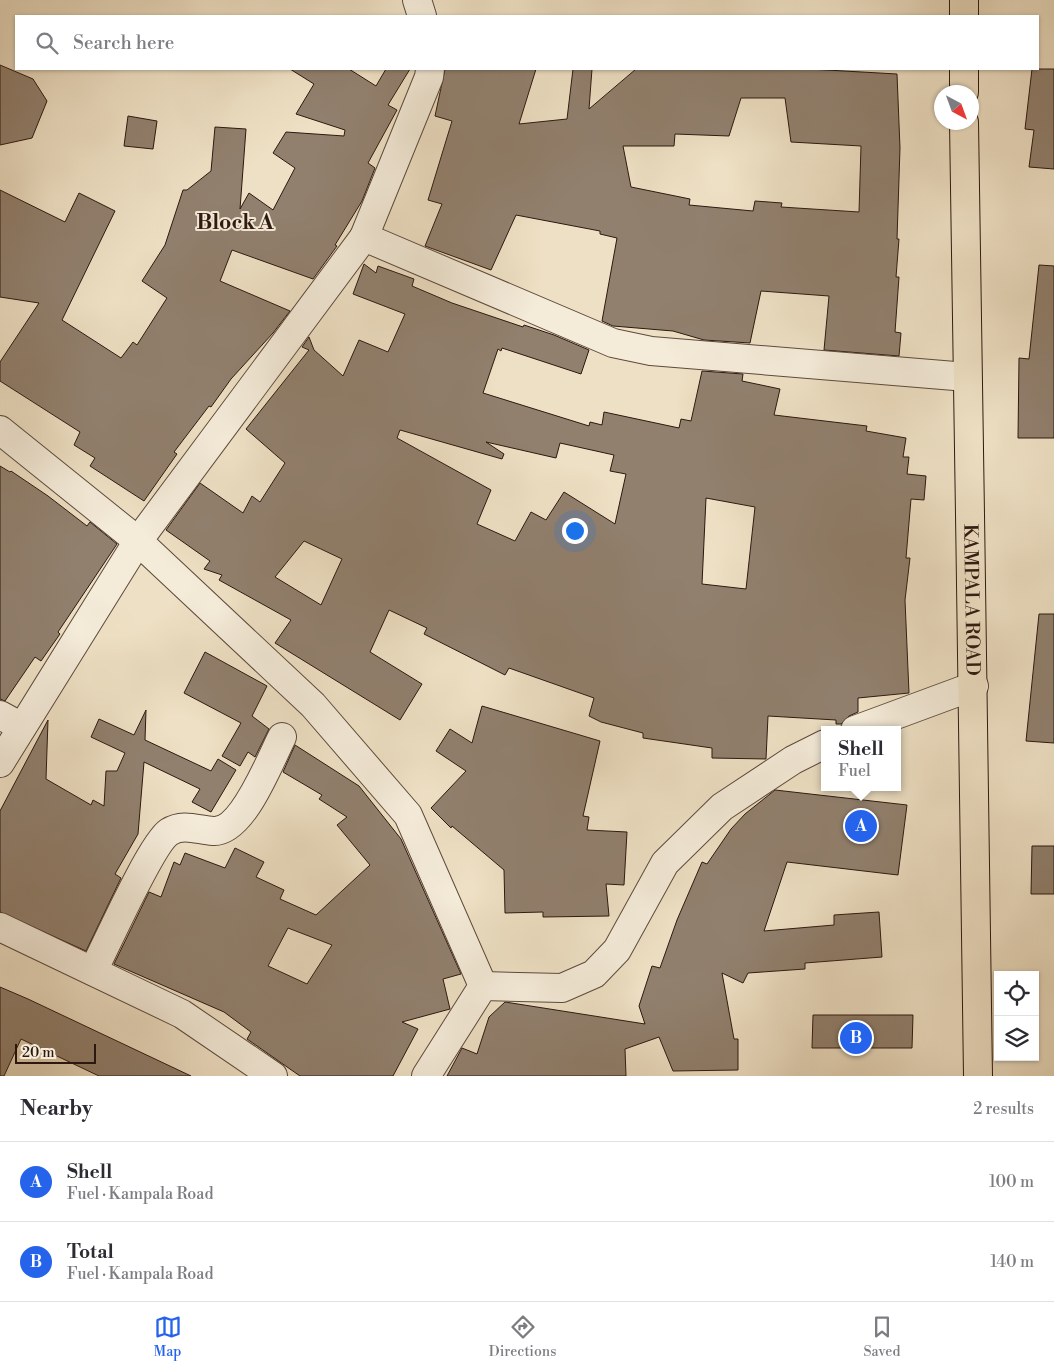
<!DOCTYPE html>
<meta charset="utf-8">
<style>
body{margin:0;font-family:"Libre Bodoni",serif;background:#f2f2f3;color:#2b2b33}
.controls{position:absolute;right:15px;bottom:15px;display:grid;overflow:hidden;border-radius:0px;box-shadow:0 1px 4px #0004}
.controls button{width:45px;height:45px;display:grid;place-items:center;padding:0;border:0;border-bottom:1px solid #e1e1e2;background:#fff;color:#2b2b33;font:25px sans-serif}
.compass{position:absolute;left:934px;top:85px;width:45px;height:45px;border-radius:50%;background:#fff;box-shadow:0 1px 4px #0004;rotate:139deg}
.scale{position:absolute;left:15px;bottom:12px;width:81px;box-sizing:border-box;padding-left:5px;border:2px solid #2d1810;border-top:0;font-size:14px;line-height:18px;white-space:nowrap;color:#2d1810;-webkit-text-stroke:4px #f4ebd9;paint-order:stroke}
.you{position:absolute;left:574px;top:530px;width:18px;height:18px;margin:-12px;border:4px solid #fff;border-radius:50%;background:#1a73e8;box-shadow:0 0 0 8px #1a73e833}
.badge{display:grid;place-items:center;width:32px;height:32px;border-radius:50%;background:#2563eb;color:#fff;font-size:16px;font-weight:700}
.pin{position:absolute;translate:-50% -50%;border:2px solid #fff;box-shadow:0 1px 5px #0006}
.popup{position:absolute;left:821px;top:726px;width:80px;height:65px;box-sizing:border-box;display:grid;place-content:center;border-radius:0px;background:#fff;filter:drop-shadow(0 1px 4px #0005);font-size:16px;white-space:nowrap;color:#7c7c81}
.popup b{font-size:19px;color:#2b2b33}
.popup::after{content:'';position:absolute;left:50%;top:100%;margin-left:-10px;border:10px solid transparent;border-top-color:#fff}
.list{margin:0;padding:0;list-style:none}
h2{display:flex;justify-content:space-between;align-items:center;height:65px;margin:0;padding:0 20px;font-size:21px}
h2 small{font-size:16px;font-weight:400;color:#7c7c81}
.list li{display:grid;grid-template-columns:32px 1fr auto;gap:15px;align-items:center;box-sizing:border-box;height:80px;padding:0 20px;border-top:1px solid #e1e1e2}
.list b{display:block;font-size:19px;white-space:nowrap}
.list p{margin:0;font-size:16px;white-space:nowrap;color:#7c7c81}
.list em{font-size:16px;font-style:normal;color:#7c7c81}
.icon{flex:none;width:28px;height:28px;fill:none;stroke:currentColor;stroke-width:2;stroke-linecap:round;stroke-linejoin:round}
.map{position:relative;flex:none;width:1054px;height:1076px;overflow:hidden}
.search{position:absolute;background:#fff;box-shadow:0 1px 4px #0004;left:15px;right:15px;top:15px;height:55px;display:flex;align-items:center;gap:12px;box-sizing:border-box;padding:0 18px;border-radius:0px;color:#7c7c81;font-size:19px}
.sheet{height:225px;background:#fff}
nav{display:flex;justify-content:space-around;align-items:center;box-sizing:border-box;height:70px;border-top:1px solid #e1e1e2;background:#fff;font-size:14px;color:#7c7c81}
nav a{display:grid;justify-items:center;gap:2px}
nav .on{color:#2563eb}
.map>svg:first-child{display:block}
.building{fill:#91806e;stroke:#2d1810;fill-rule:evenodd}
.lines{fill:none;stroke-linecap:round;stroke-linejoin:round}
.street-casing{stroke:#5d4a3d;stroke-width:30}
.primary-casing{stroke:#2d1810;stroke-width:30}
.street{stroke:#f4ebd9;stroke-width:28}
.primary{stroke:#eee0c4;stroke-width:28}
.labels{text-anchor:middle;dominant-baseline:central;stroke-width:4;stroke-linejoin:round;paint-order:stroke}
.street-label{font-size:19px;fill:#2d1810;stroke:#f4ebd9}
.quarter-label{font-size:21px;font-weight:bold;fill:#2d1810;stroke:#f4ebd9}
</style>
<div class="map">
<svg width="1054" height="1076" viewBox="0 0 1054 1076">
<rect width="100%" height="100%" fill="#eee0c4"/>
<filter id="stains"><feTurbulence type="fractalNoise" baseFrequency=".004" numOctaves="4"/><feColorMatrix values="0 0 0 0 .2 0 0 0 0 .09 0 0 0 0 .02 0 0 0 .5 -.17"/></filter>
<radialGradient id="worn" r=".72"><stop offset=".6" stop-color="#630" stop-opacity="0"/><stop offset="1" stop-color="#630" stop-opacity=".3"/></radialGradient>
<g class="building">
<polygon points="0,65 33,79 47,101 32,138 0,145"/>
<polygon points="290,69 349,69 376,86 386,69 410,69 388,105 397,110 368,163 375,168 362,201 335,245 337,246 313,279 232,250 220,281 290,311 273,333 231,379 211,407 209,406 174,452 177,454 144,501 90,466 95,458 74,445 80,432 0,381 0,362 39,303 0,297 0,190 65,222 79,193 115,211 62,320 121,358 133,342 137,345 167,298 142,281 165,245 183,190 187,190 211,171 215,127 246,129 240,209 249,193 273,210 295,168 273,153 286,132 344,136 345,130 296,114 314,84"/>
<path d="M 445,69 L 536,69 L 519,124 L 567,119 L 573,69 L 592,69 L 589,109 L 636,69 L 809,69 L 897,74 L 900,148 L 897,239 L 899,239 L 896,277 L 899,277 L 895,332 L 901,333 L 899,356 L 824,350 L 829,296 L 761,291 L 750,343 L 704,340 L 673,331 L 613,326 L 602,321 L 617,238 L 600,234 L 600,231 L 516,215 L 491,270 L 425,246 L 442,204 L 428,200 L 452,121 L 435,116 ZM 741,98 L 785,98 L 791,142 L 861,146 L 859,212 L 781,207 L 782,203 L 755,201 L 753,211 L 689,205 L 690,199 L 631,187 L 623,146 L 674,146 L 675,134 L 729,136 Z"/>
<polygon points="1032,69 1054,69 1054,169 1029,167 1034,130 1025,129"/>
<polygon points="128,116 157,121 153,149 124,146"/>
<path d="M 364,264 L 376,273 L 378,266 L 414,279 L 412,286 L 452,303 L 523,327 L 524,325 L 554,335 L 589,350 L 581,374 L 502,348 L 501,351 L 498,349 L 483,393 L 589,426 L 590,422 L 602,425 L 604,412 L 679,428 L 681,419 L 691,421 L 702,371 L 743,374 L 742,381 L 780,389 L 774,415 L 867,426 L 866,431 L 906,438 L 903,457 L 909,457 L 907,474 L 926,476 L 924,500 L 911,499 L 906,558 L 910,558 L 905,600 L 909,693 L 858,698 L 858,712 L 849,716 L 841,724 L 836,724 L 836,720 L 768,716 L 766,759 L 712,758 L 712,748 L 643,738 L 643,733 L 601,722 L 589,716 L 594,698 L 509,668 L 505,675 L 424,634 L 427,628 L 389,610 L 370,652 L 422,684 L 400,720 L 275,643 L 291,620 L 219,580 L 222,575 L 204,569 L 210,561 L 166,530 L 200,483 L 243,513 L 252,496 L 260,502 L 285,463 L 246,429 L 309,350 L 302,347 L 309,337 L 314,350 L 343,376 L 359,340 L 388,352 L 405,314 L 353,294 ZM 400,430 L 502,459 L 504,454 L 486,442 L 556,458 L 560,443 L 614,455 L 610,471 L 626,474 L 615,524 L 564,492 L 546,520 L 531,512 L 515,541 L 477,524 L 491,490 L 397,438 ZM 706,498 L 755,507 L 746,589 L 702,584 ZM 304,541 L 342,559 L 321,605 L 275,577 Z"/>
<polygon points="1039,265 1054,266 1054,438 1018,438 1019,358 1029,359"/>
<polygon points="0,466 10,472 11,471 48,496 87,526 90,522 117,544 58,632 60,634 41,661 35,657 5,701 0,699"/>
<polygon points="1039,614 1054,614 1054,743 1026,741"/>
<polygon points="205,652 267,686 252,716 269,729 255,757 248,752 240,766 222,756 241,723 184,693"/>
<polygon points="482,706 600,741 583,816 589,817 587,830 627,832 624,885 606,884 609,916 543,917 543,912 505,913 504,870 452,826 451,828 431,808 466,771 436,751 450,729 472,743"/>
<polygon points="146,710 145,740 211,771 218,759 236,770 211,812 192,802 200,789 144,762 138,834 115,874 121,878 86,951 0,912 0,811 48,720 46,779 91,805 93,800 104,806 106,771 117,771 125,753 91,737 99,719 134,735"/>
<path d="M 295,745 L 359,786 L 401,839 L 461,974 L 443,979 L 450,1009 L 402,1022 L 418,1029 L 393,1076 L 300,1076 L 247,1039 L 251,1032 L 224,1012 L 114,964 L 149,892 L 161,897 L 174,862 L 180,865 L 185,853 L 225,868 L 235,848 L 264,862 L 256,877 L 284,890 L 280,899 L 316,915 L 370,865 L 337,825 L 347,817 L 319,799 L 322,795 L 283,772 ZM 288,928 L 332,945 L 307,984 L 268,966 Z"/>
<polygon points="775,790 907,805 898,875 787,862 764,931 834,925 834,915 879,912 882,957 805,963 805,969 748,973 743,983 722,973 734,1039 738,1039 738,1070 673,1071 659,1037 625,1049 626,1076 447,1076 462,1048 477,1054 489,1017 505,1002 645,1024 639,1006 652,966 660,968 677,920 702,862 707,864 731,829 745,814"/>
<polygon points="1032,846 1054,846 1054,894 1031,894"/>
<polygon points="0,987 28,999 191,1076 99,1076 21,1039 4,1076 0,1076"/>
<polygon points="813,1015 913,1015 912,1048 812,1048"/>
</g>
<g class="lines">
<defs>
<g id="street">
<polyline points="417,0 422,16"/>
<polyline points="364,237 429,77 430,69"/>
<polyline points="0,430 138,541 313,705 408,815 483,986"/>
<polyline points="0,715 22,727"/>
<polyline points="855,730 974,686"/>
<polyline points="0,763 138,541 364,237 613,343 651,351 967,377"/>
<polyline points="0,927 182,1014 273,1076"/>
<path d="M 93,971 C 106,946 151,844 169,832 C 183,823 198,830 213,831 C 243,833 270,760 282,737"/>
<polyline points="426,1076 483,986 562,988 594,974 617,950 665,863 722,807 793,760 825,744"/>
</g>
<g id="primary">
<polyline points="964,16 964,0"/>
<polyline points="964,69 964,92"/>
<path id="s1" d="M 964,122 C 968,440 975,758 978,1076"/>
</g>
</defs>
<use href="#street" class="street-casing"/>
<use href="#primary" class="primary-casing"/>
<use href="#street" class="street"/>
<use href="#primary" class="primary"/>
</g>
<g class="labels">
<g class="street-label">
<text stroke="none"><textPath href="#s1" startOffset="478">KAMPALA ROAD</textPath></text>
</g>
<g class="quarter-label">
<text x="235" y="223">Block A</text>
</g>
</g>
<rect width="100%" height="100%" filter="url(#stains)"/>
<rect width="100%" height="100%" fill="url(#worn)"/>
</svg>
<div class="controls">
<button><svg class="icon" aria-label="locate" viewBox="0 0 24 24"><circle cx="12" cy="12" r="6"/><path d="M12 2v4M12 18v4M2 12h4M18 12h4"/></svg></button>
<button><svg class="icon" aria-label="layers" viewBox="0 0 24 24"><path d="M12 4l9 5-9 5-9-5zM3 14l9 5 9-5"/></svg></button>
</div>
<svg class="compass" viewBox="-18 -18 36 36"><path d="M0-13l5 13h-10z" fill="#e53935"/><path d="M0 13l5-13h-10z" fill="#7c7c81"/></svg>
<div class="scale">20 m</div>
<div class="you"></div>
<div class="pin badge" style="left:861px;top:826px">A</div>
<div class="popup"><b>Shell</b>Fuel</div>
<div class="pin badge" style="left:856px;top:1038px">B</div>
<div class="search"><svg class="icon" aria-label="search" viewBox="0 0 24 24"><circle cx="10" cy="10" r="6"/><path d="M15 15l6 6"/></svg>Search here</div>
</div>
<section class="sheet">
<h2>Nearby<small>2 results</small></h2>
<ul class="list">
<li><span class="badge">A</span><div><b>Shell</b><p>Fuel · Kampala Road</p></div><em>100 m</em></li>
<li><span class="badge">B</span><div><b>Total</b><p>Fuel · Kampala Road</p></div><em>140 m</em></li>
</ul>
</section>
<nav>
<a class="on"><svg class="icon" aria-label="map" viewBox="0 0 24 24"><path d="M3 6l6-2 6 2 6-2v14l-6 2-6-2-6 2zM9 4v14M15 6v14"/></svg>Map</a>
<a><svg class="icon" aria-label="directions" viewBox="0 0 24 24"><path d="M12 3l9 9-9 9-9-9zM9 14v-3h6M13 9l2 2-2 2"/></svg>Directions</a>
<a><svg class="icon" aria-label="saved" viewBox="0 0 24 24"><path d="M7 4h10v16l-5-4-5 4z"/></svg>Saved</a>
</nav>
